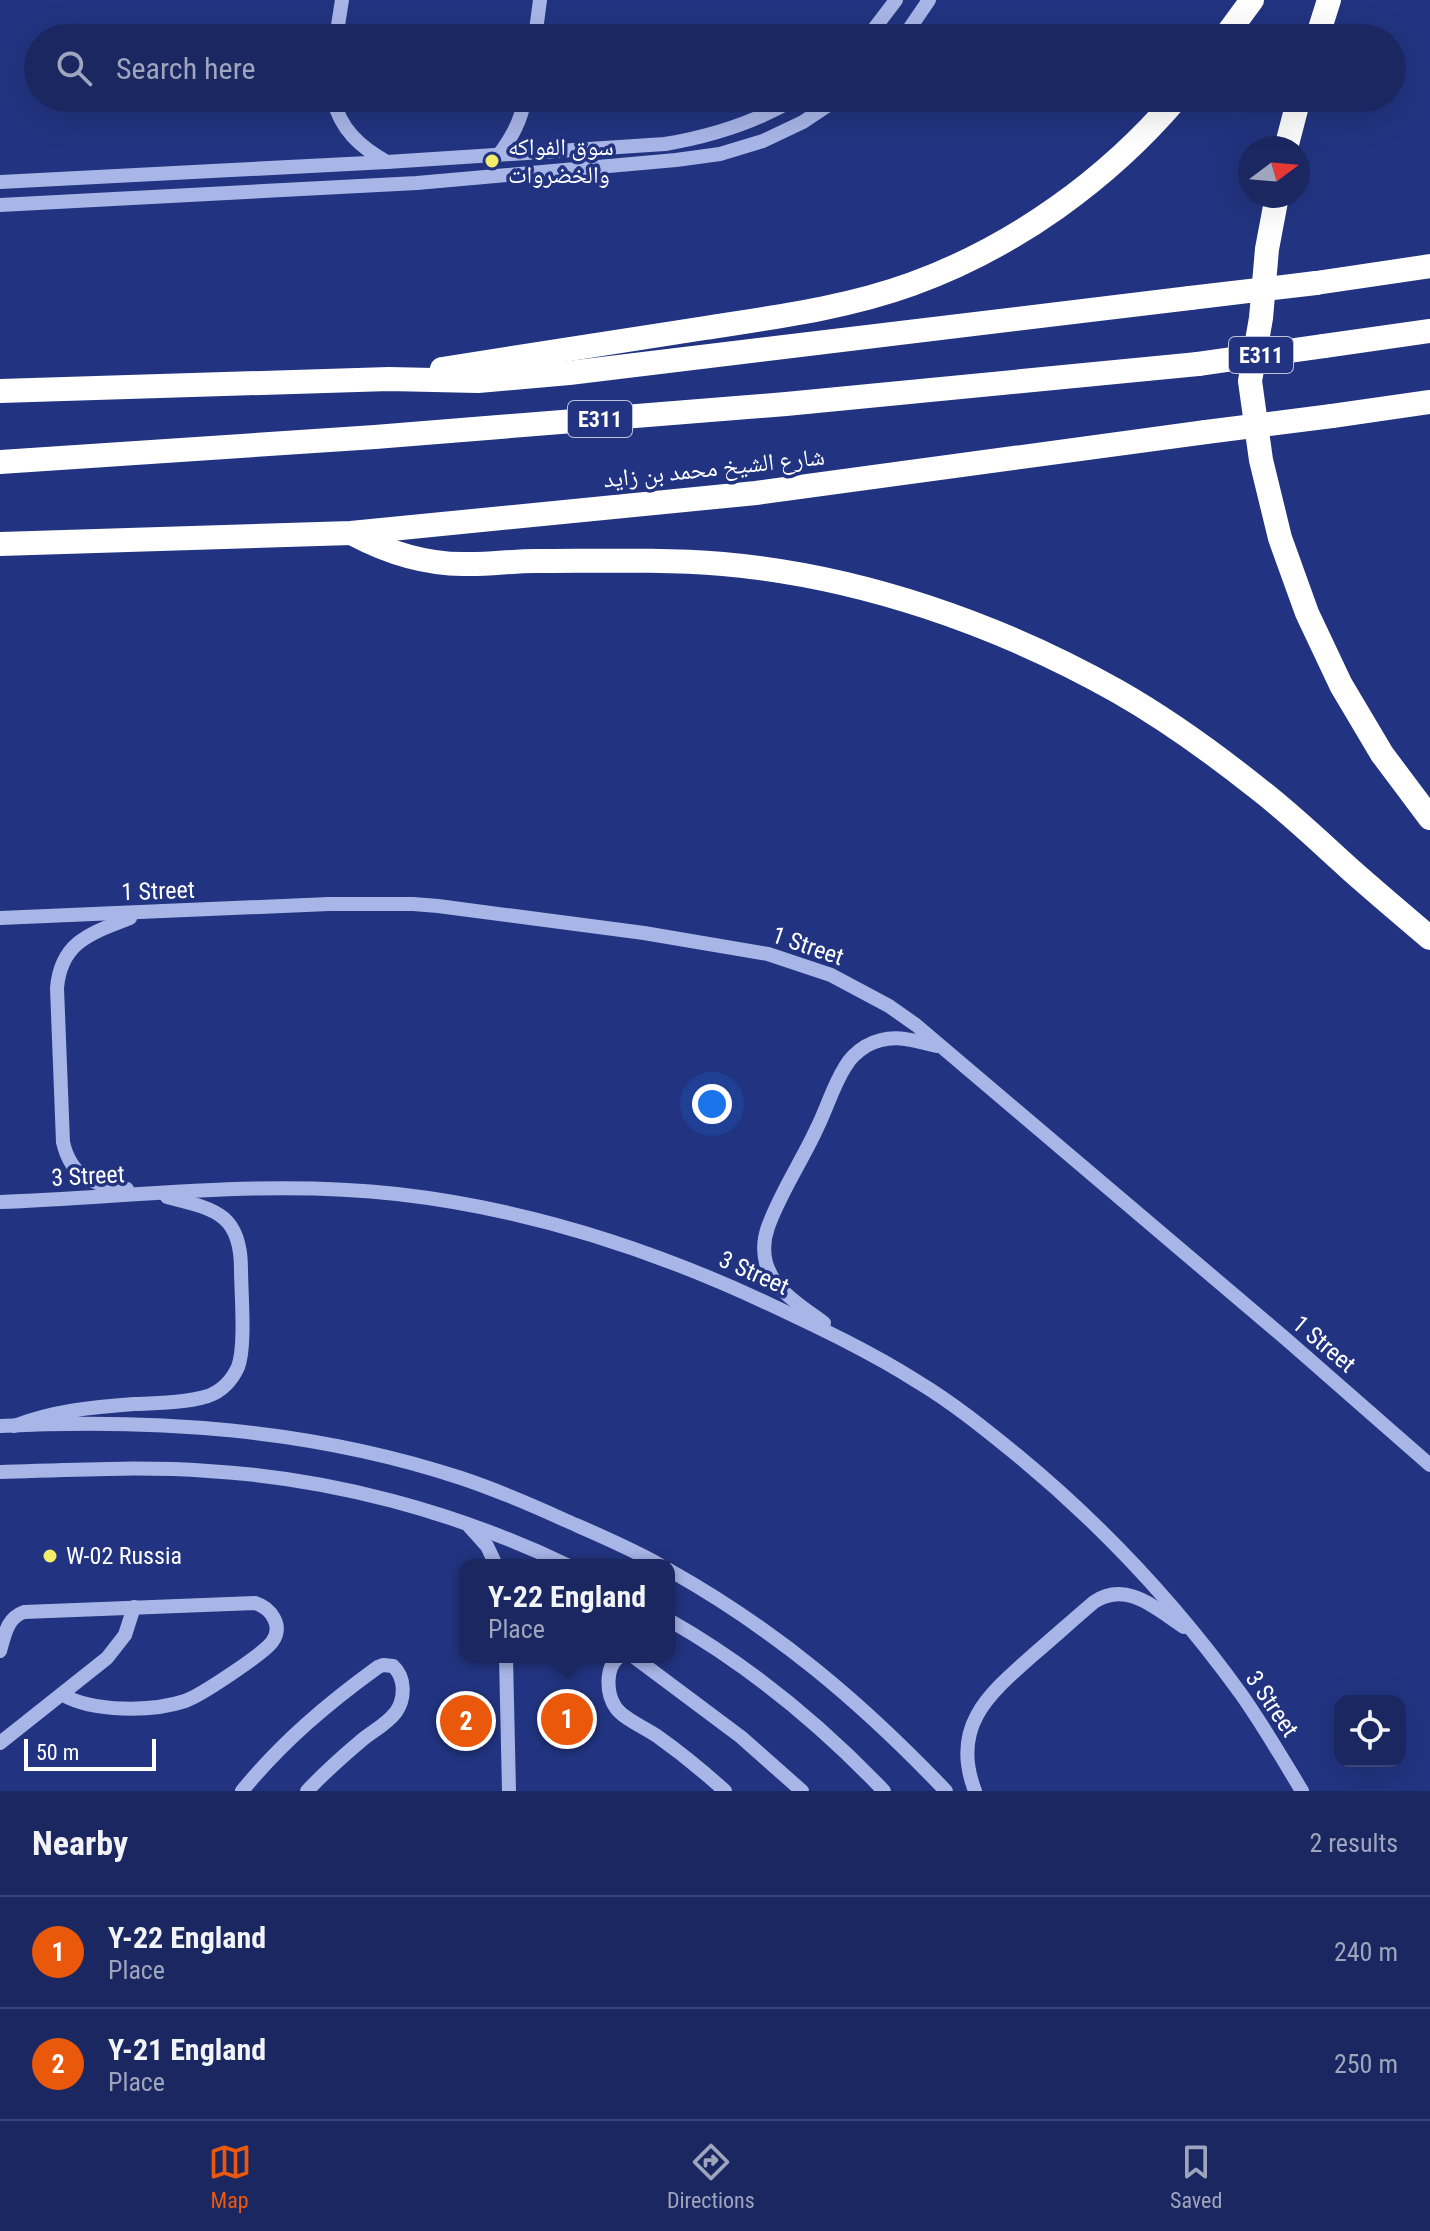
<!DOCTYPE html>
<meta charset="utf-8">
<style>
body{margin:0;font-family:"Roboto Condensed","Noto Naskh Arabic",sans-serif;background:#232f67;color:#f1f3f6}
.controls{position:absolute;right:24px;bottom:24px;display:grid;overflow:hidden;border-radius:16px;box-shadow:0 8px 32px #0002}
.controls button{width:72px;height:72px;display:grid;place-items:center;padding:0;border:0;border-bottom:2px solid #384476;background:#1a2761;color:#f1f3f6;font:40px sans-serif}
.compass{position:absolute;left:1238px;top:136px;width:72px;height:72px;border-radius:50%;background:#1a2761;box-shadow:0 8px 32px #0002;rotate:74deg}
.scale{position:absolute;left:24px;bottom:20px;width:132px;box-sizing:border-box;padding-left:8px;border:4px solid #fff;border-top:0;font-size:22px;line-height:28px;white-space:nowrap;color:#fff;-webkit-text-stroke:6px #223481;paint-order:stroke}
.you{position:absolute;left:712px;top:1104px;width:28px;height:28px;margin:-20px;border:6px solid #fff;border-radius:50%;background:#1a73e8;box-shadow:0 0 0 12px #1a73e833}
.badge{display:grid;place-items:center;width:52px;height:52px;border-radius:50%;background:#ea580c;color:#fff;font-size:26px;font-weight:700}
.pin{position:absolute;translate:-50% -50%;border:4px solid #fff;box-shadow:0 2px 8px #0006}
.popup{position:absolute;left:459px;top:1559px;width:216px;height:104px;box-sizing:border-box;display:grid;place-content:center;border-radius:16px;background:#1a2761;filter:drop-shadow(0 2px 6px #0005);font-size:26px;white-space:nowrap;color:#9fa5bd}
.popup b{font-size:30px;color:#f1f3f6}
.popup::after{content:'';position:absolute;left:50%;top:100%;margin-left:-16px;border:16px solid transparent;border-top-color:#1a2761}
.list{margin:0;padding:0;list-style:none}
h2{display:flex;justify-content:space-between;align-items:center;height:104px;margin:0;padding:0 32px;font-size:34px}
h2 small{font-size:26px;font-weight:400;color:#9fa5bd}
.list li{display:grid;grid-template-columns:52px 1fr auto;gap:24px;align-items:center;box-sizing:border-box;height:112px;padding:0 32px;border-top:2px solid #384476}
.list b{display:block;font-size:30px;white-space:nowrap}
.list p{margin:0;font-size:26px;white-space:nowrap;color:#9fa5bd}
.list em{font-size:26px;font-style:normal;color:#9fa5bd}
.icon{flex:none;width:44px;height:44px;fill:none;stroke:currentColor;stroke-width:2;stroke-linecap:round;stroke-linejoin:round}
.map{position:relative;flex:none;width:1430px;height:1791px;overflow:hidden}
.search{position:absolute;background:#1a2761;box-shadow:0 8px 32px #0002;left:24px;right:24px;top:24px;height:88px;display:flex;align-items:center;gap:20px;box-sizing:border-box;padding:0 28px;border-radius:44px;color:#9fa5bd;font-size:30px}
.sheet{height:328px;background:#1a2761}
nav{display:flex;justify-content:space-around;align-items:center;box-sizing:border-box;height:112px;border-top:2px solid #384476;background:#1a2761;font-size:22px;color:#9fa5bd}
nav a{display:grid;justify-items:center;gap:4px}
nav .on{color:#ea580c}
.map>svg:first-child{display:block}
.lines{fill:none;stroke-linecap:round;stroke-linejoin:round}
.minor{stroke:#a8b5e7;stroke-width:14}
.highway{stroke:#fff;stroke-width:24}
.highway-bridge{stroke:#fff;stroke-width:24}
.poi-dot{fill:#f3ed6a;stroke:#223481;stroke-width:3}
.labels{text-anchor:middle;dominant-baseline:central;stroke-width:7;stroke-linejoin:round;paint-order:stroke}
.shield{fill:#223481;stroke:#bdc2d9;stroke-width:2}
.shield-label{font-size:22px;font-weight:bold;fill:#fff}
.poi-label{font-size:24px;fill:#fff;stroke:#223481;text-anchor:start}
.street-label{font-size:24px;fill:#fff;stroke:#223481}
</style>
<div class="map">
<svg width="1430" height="1791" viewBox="0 0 1430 1791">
<rect width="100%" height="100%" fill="#223481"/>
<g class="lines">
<g class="minor">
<polyline points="336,38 342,0"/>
<polyline points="535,38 540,0"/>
<polyline points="867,38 896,0"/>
<polyline points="903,38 929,0"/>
<path d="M 333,98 C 340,129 360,147 387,162"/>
<path d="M 498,156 C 512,137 521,121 525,98"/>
<path d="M 0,182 L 387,162 L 665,144 C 712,136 755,123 796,98"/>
<polyline points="0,205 417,183 676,160 720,154 763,141 803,122 839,98"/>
<polyline points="0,918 329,904 413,904 438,906 644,933 768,954 831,975 889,1006 916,1025 1286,1339 1430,1465"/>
<path d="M 127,1189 C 94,1185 71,1178 63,1142 L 57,988 C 61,941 92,933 130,918"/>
<path d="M 0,1202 C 132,1197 265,1179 397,1194 C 529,1209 650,1248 769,1304 C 820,1328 871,1352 918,1382 C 953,1403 985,1429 1017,1455 C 1102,1525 1176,1604 1241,1694 C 1263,1725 1282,1758 1302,1791"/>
<path d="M 824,1323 C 803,1307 774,1291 766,1263 C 763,1251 764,1238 768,1227 C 780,1193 802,1161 817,1128 C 827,1108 833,1086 845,1067 C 850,1058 858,1051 866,1046 C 891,1032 912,1040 937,1046"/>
<path d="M 0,1426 C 156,1418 312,1429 461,1478 C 497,1490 532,1505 567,1521 C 599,1535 630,1548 660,1565"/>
<path d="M 14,1426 C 54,1411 92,1407 134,1404 C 158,1403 185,1403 208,1396 C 222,1391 232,1380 238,1367 C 246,1346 241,1293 241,1269 C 241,1213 214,1209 167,1197"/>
<path d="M 0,1472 C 69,1470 139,1466 208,1471 C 331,1478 456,1512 567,1565"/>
<polyline points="469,1526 487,1546 496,1565"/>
<path d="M 669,1570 C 776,1630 861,1702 946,1791"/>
<path d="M 669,1620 C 748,1665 821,1725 884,1791"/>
<path d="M 0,1651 C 5,1634 7,1618 24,1612 L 255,1603 C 271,1608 284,1626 272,1642 C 263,1654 200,1696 185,1701 C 152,1712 93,1712 63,1695"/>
<polyline points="506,1657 509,1791"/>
<path d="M 619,1657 C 605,1667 606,1694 616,1708 C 625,1720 644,1727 657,1736 C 681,1753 703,1771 725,1791"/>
<polyline points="634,1657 741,1737 802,1791"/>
<polyline points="0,1743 107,1658 125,1635 134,1607"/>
<path d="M 242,1791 C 282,1742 327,1704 378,1667 L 383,1665 L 393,1666 C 406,1678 405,1699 396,1712 C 387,1724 373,1731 362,1740 C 343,1756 324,1773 307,1791"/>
<path d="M 975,1791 C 950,1726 989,1694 1033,1655 C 1054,1637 1074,1619 1094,1602 C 1127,1580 1156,1609 1184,1627"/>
</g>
<g class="highway">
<polyline points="1224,38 1252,0"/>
<polyline points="1317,38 1329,0"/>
<polyline points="1286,148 1299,98"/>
<polyline points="1277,196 1267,249 1261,318 1250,381 1261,460 1280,538 1307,613 1341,685 1382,754 1430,818"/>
<polyline points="1316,283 1430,266"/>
<polyline points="1324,346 1430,331"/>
<path d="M 442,369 C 530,355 618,341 705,328 C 775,317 846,308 912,284 C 1014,247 1107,180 1177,98"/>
<polyline points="0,391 389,379 478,381 569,373 1190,298"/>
<polyline points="1332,416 1430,402"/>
<polyline points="0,462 375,437 786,404 1198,364"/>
<path d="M 353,534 C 387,552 424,564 463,564 C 487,565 511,561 535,561 C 598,561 661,559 723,564 C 860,576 998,624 1117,691 C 1168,720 1216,755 1261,791 C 1293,816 1322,844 1352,871 C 1378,894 1404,916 1430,938"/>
<polyline points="0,544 351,533 756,493 1206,432"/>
</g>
<g class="highway-bridge">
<polyline points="1190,298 1316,283"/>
<polyline points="1198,364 1324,346"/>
<polyline points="1206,432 1332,416"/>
</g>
</g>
<g class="poi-dot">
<circle cx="492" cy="161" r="8"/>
<circle cx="50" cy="1556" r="8"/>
</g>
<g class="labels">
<g class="shield">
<rect x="1229" y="337" width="64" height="36" rx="6"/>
<rect x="568" y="401" width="64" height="36" rx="6"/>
</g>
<g class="shield-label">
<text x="1261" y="355">E311</text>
<text x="600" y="419">E311</text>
</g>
<g class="poi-label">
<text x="508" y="147">سوق الفواكه<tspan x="508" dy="28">والخضروات</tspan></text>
<text x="66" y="1556">W-02 Russia</text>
</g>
<g class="street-label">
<text transform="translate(714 468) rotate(-6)">شارع الشيخ محمد بن زايد</text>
<text transform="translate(158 891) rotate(-2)">1 Street</text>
<text transform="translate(808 946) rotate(19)">1 Street</text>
<text transform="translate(88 1176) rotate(-3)">3 Street</text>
<text transform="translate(754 1273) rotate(24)">3 Street</text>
<text transform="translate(1324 1344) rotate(40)">1 Street</text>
<text transform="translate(1272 1704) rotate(56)">3 Street</text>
</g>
</g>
</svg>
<div class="controls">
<button><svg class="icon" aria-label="locate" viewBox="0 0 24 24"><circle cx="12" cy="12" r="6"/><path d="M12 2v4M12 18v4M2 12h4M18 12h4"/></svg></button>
</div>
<svg class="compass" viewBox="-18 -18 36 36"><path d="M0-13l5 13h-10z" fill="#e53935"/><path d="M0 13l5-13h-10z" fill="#9fa5bd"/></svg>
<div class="scale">50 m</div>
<div class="you"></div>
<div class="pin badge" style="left:567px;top:1719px">1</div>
<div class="popup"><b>Y-22 England</b>Place</div>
<div class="pin badge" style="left:466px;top:1721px">2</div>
<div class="search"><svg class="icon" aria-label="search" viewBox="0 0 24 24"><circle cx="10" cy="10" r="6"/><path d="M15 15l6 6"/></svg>Search here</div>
</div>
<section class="sheet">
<h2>Nearby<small>2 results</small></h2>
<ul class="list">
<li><span class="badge">1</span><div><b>Y-22 England</b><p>Place</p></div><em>240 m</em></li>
<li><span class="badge">2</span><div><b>Y-21 England</b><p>Place</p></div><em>250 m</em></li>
</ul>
</section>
<nav>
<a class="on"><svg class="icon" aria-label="map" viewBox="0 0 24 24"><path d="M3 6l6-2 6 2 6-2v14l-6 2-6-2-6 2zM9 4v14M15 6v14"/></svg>Map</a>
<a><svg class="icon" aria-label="directions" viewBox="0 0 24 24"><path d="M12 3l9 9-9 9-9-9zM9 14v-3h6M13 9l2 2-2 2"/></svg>Directions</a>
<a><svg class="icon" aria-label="saved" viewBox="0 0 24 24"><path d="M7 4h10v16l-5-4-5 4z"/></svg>Saved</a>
</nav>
